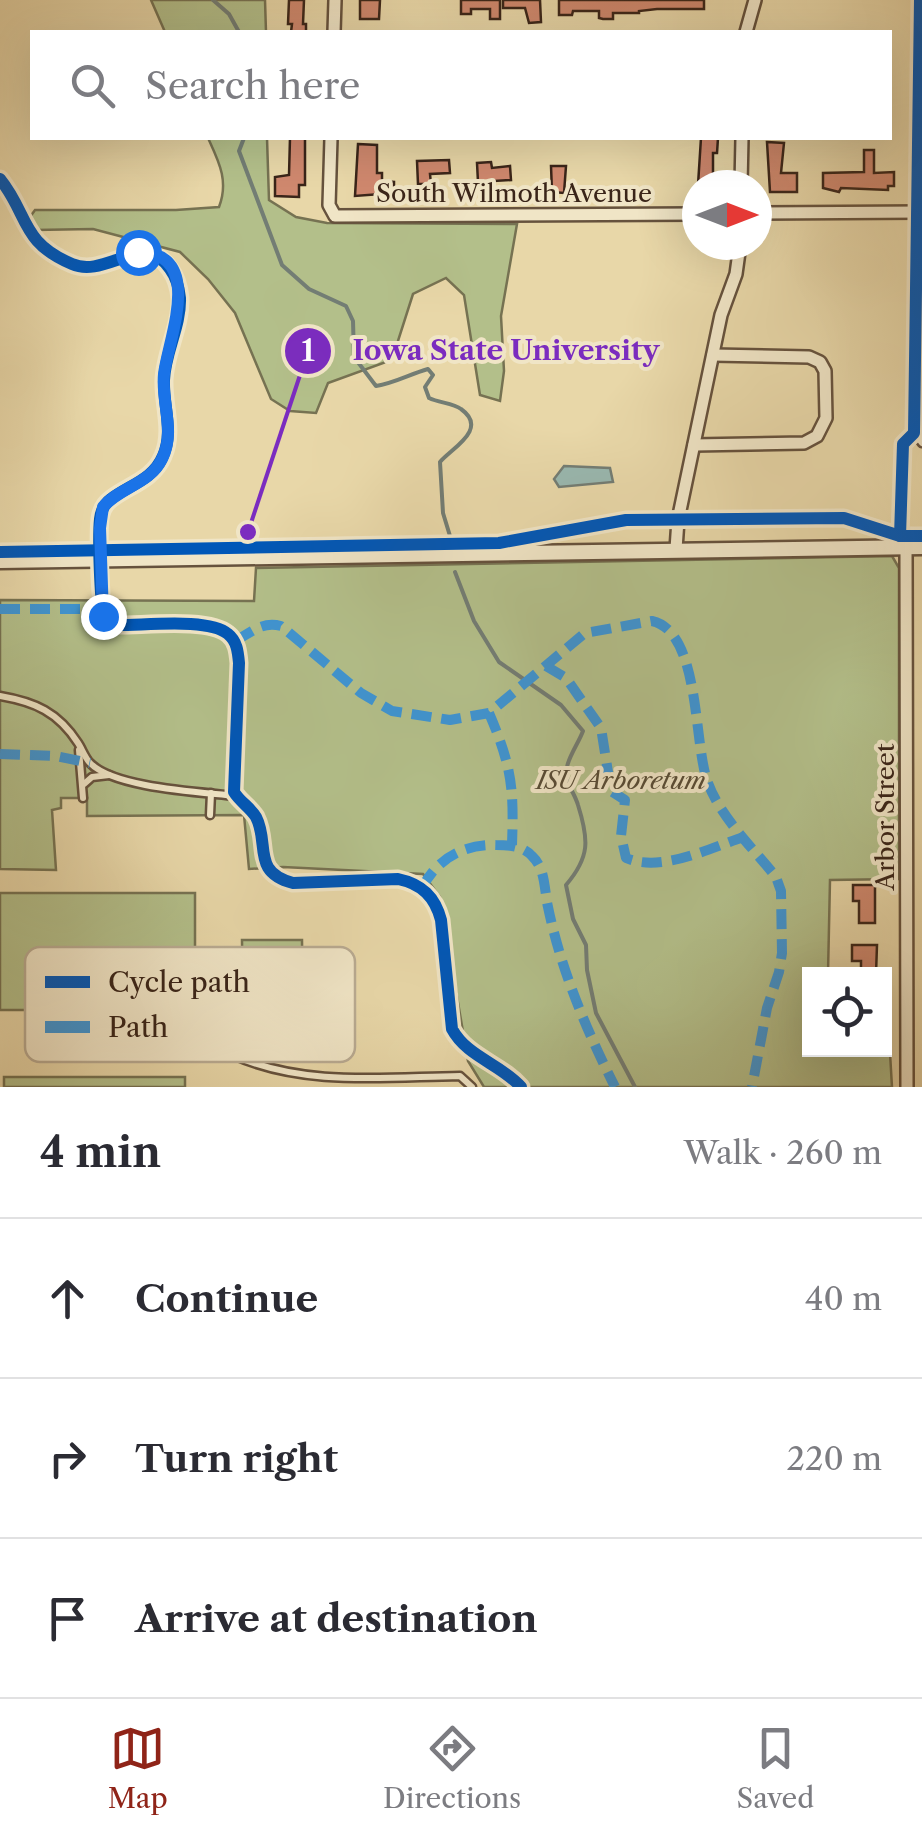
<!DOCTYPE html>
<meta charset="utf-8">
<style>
body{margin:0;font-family:"Libre Caslon Text",serif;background:#f7f7f7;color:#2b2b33}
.controls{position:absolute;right:30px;bottom:30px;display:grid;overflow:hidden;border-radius:0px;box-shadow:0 10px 40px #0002}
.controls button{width:90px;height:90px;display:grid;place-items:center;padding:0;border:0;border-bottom:2px solid #e1e1e2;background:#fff;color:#2b2b33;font:50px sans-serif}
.compass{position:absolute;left:682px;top:170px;width:90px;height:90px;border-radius:50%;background:#fff;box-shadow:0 10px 40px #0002;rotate:90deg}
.stop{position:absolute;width:30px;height:30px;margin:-22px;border:8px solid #1a73e8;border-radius:50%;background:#fff}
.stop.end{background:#1a73e8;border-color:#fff;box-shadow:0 2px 10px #0008}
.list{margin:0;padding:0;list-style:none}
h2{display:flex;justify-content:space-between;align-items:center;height:130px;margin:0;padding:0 40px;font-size:42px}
h2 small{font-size:32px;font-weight:400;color:#7c7c81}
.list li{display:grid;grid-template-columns:65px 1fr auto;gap:30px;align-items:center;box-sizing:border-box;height:160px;padding:0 40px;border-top:2px solid #e1e1e2}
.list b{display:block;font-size:38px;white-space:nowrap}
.list em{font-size:32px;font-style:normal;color:#7c7c81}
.icon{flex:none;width:55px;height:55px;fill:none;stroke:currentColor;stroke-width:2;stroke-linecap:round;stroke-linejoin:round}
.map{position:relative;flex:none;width:922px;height:1087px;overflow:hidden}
.search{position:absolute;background:#fff;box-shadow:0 10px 40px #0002;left:30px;right:30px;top:30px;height:110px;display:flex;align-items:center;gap:25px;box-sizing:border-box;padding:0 35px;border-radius:0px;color:#7c7c81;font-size:38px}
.sheet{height:610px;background:#fff}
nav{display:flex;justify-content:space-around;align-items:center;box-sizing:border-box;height:140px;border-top:2px solid #e1e1e2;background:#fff;font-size:28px;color:#7c7c81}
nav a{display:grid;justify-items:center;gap:5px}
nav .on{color:#8f2418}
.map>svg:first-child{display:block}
.green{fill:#b3bf8a;stroke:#767252;stroke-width:2.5}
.water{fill:#99b8b0;stroke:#737d74;stroke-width:2.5}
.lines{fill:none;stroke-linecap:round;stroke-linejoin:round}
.stream{stroke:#737d74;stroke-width:4}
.building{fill:#cf886e;stroke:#3a2519;stroke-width:2.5}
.service-casing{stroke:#66523d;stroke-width:11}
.minor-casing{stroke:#66523d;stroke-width:16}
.tertiary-casing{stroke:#66523d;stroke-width:19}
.service{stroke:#f0e5c6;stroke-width:6}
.minor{stroke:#f0e5c6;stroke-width:11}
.tertiary{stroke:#f0e5c6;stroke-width:14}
.quiet{stroke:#3e95d4;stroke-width:10;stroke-dasharray:20 10;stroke-linecap:butt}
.cycleway-casing{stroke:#f0e5c6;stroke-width:19}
.cycleway{stroke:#0057b8;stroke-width:12}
.route{stroke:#1a73e8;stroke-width:12}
.labels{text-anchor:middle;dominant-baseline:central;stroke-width:8;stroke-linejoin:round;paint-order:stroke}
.street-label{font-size:25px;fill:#3a2519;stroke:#f0e5c6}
.park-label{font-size:25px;font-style:italic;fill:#584c35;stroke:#f0e5c6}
.key{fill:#f0e5c6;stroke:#b9ab92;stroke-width:2.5}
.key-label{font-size:28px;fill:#3a2519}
.leader{fill:none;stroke:#7b2cbf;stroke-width:4}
.callout-dot{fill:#7b2cbf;stroke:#f0e5c6;stroke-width:4}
.mark-label{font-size:30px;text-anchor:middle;font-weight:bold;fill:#fff}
.callout-label{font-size:28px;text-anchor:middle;font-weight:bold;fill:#7b2cbf;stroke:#f0e5c6;stroke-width:8;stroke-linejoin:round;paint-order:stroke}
</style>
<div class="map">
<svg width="922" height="1087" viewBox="0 0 922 1087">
<rect width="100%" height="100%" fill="#e8d7a8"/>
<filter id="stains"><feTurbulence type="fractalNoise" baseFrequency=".002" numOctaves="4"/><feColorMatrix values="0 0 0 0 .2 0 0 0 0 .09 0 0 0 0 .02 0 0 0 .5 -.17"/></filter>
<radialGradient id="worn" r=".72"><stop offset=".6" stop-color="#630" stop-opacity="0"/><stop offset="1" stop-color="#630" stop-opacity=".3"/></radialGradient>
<g class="green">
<polygon points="151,0 265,0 266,32 165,32"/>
<path d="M 208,138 L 267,138 L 269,200 L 296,217 L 327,223 L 517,224 L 501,316 L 504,371 L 500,401 L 480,395 L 464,295 L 446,278 L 413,294 L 398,341 L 386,362 L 328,383 L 316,413 L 290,411 L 271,399 L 235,313 L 208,279 L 180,252 L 93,229 L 35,230 L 30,217 L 35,210 L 176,210 L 219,207 C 229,181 219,162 208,138 Z"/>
<polygon points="892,556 899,568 899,879 830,880 828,974 810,974 810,1050 890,1053 892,1087 484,1087 468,1061 440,897 423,874 283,867 249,869 244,815 87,816 87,798 61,798 61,808 52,810 56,870 0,869 0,600 254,601 256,568"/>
<rect x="0" y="893" width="195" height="117"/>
<polygon points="242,940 302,940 303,1024 243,1025"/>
<rect x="4" y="1077" width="181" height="10"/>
</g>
<polygon class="water" points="564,466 610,468 613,482 559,487 554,479"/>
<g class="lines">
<g class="stream">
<polyline points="213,0 229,14 239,32"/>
<path d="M 244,138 L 239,151 L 282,265 L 309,289 L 346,306 L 353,321 L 354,357 L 376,386 C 395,383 410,374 428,369 L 433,375 L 425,387 L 429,398 C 439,403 453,403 461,409 C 489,429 452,448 440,462 L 443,513 L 450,536"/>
<path d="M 455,572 L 474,621 L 499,662 L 561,705 L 583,731 C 579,742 569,756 567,767 C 564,783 574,791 578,805 C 589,840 590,857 566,885 L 573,919 L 586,945 L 587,970 L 596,1013 L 635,1087"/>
</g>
</g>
<g class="building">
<polygon points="289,0 304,0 303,24 306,24 306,32 291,32 292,24 288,24"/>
<polygon points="360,0 380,0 379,19 360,19"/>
<polygon points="461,0 500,0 500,19 490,19 490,9 471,9 471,14 461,14"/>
<polygon points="503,0 540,0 541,22 529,23 525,8 503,8"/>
<polygon points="559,0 704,0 704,9 657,9 639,11 639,13 613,13 613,19 603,19 599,18 599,11 573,11 572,15 559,15"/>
<polygon points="290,138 305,138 305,185 299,185 299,197 275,196 275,177 289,175"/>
<polygon points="701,138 718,138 717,153 713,153 713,185 698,185"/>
<polygon points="767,142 784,143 781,173 797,173 797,192 770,192"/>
<polygon points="358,144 377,145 377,173 382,173 382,181 394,182 394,193 355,196"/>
<polygon points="864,150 874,150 874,173 894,172 894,186 888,186 888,190 841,188 839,192 823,188 823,173 864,172"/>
<polygon points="449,160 450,173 430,174 431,184 418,184 417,161"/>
<polygon points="491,162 492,168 510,166 511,180 478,182 477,163"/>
<polygon points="551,166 566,166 564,193 552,192"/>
<polygon points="853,885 875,885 875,923 859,923 859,901 853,901"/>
<polygon points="852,945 877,945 876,974 861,974 861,961 852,961"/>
</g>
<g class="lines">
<defs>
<g id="service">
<polyline points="919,86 913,415 914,433 922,443"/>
<path d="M 0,696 C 35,702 58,712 78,743 C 82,749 85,758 90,763 C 114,788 201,792 235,796"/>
<polyline points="79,750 83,798"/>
<polyline points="84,784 92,777 109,775"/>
<polyline points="210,815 211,793"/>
<path d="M 233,1055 C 304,1087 384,1077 460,1076 L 472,1087"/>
</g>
<g id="minor">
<polyline points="334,32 335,0"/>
<polyline points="746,32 755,0"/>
<polyline points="331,138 329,205 335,216 697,214"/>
<polyline points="741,185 742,138"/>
<polyline points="757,213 922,212"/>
<polyline points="694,445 804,443 817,436 826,418 825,371 820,362 809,357 713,355"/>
<polyline points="906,547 907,1087"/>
<polyline points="676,549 678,520 721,315 736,274 740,245"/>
</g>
<polyline id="tertiary" points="0,561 922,547"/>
</defs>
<use href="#service" class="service-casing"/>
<use href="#minor" class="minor-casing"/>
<use href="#tertiary" class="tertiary-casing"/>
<use href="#service" class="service"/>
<use href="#minor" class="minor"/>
<use href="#tertiary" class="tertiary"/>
<g class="quiet">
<polyline points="0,609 102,609"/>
<path d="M 235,641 C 251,633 261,621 281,626 L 361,693 L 392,711 L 450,720 L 489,713 L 585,633 L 652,621 C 701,632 693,744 708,783 C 721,818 753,848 776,877 L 781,891 L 782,953 L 779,972 L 767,1008 L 752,1087"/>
<path d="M 546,666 L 566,678 L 601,728 L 611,791 L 625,800 L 621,836 L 626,858 C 661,873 709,848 744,837"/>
<path d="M 489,713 C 512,767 514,788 512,845"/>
<polyline points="0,754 56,756 90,763"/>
<path d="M 422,888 C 437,859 463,844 496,845 C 509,845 523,846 532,856 C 546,869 544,890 548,907 C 561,970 586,1029 615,1087"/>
</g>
<defs>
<g id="cycleway">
<path d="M 0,179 C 29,215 20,242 72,264 C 106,279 144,230 170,269 C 176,277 179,288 180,298 C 181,326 165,352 164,380 C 163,406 174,431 163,456 C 153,480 129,485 111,499 C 104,504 101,510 100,519 C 98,538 100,599 104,618 L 114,625 C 141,626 208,617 228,634 C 237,641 238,652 239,663 L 234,792 C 240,802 250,807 256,817 C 270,844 251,872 293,883 L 398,879 C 422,884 435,897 441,920 L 452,1029 C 467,1057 501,1064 521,1087"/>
<polyline points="900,536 903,444 914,433 920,0"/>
<polyline points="0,552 499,543 626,520 844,518 900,536 922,536"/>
</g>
</defs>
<use href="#cycleway" class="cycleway-casing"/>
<use href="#cycleway" class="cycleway"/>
</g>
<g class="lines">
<path class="route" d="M 103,616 L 100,528 L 103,507 C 120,487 150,484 162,459 C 176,431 161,403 164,374 C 168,339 206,253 138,252"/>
</g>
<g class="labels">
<g class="street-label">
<text x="514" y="193">South Wilmoth Avenue</text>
<text transform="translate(885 817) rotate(-90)">Arbor Street</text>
</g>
<g class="park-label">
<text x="621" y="780">ISU Arboretum</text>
</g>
</g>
<rect x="25" y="947" width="330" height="115" rx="15" class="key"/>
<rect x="45" y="976" width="45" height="12" fill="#0057b8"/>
<rect x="45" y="1021" width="45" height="12" fill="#3e95d4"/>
<g class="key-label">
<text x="108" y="992">Cycle path</text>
<text x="108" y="1037">Path</text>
</g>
<path class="leader" d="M248 532L308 351"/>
<g class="callout-dot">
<circle cx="248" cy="532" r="10"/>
<circle cx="308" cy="351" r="25"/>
</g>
<g class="mark-label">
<text x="308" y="361">1</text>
</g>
<g class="callout-label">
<text x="506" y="360">Iowa State University</text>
</g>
<rect width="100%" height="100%" filter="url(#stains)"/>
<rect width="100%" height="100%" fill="url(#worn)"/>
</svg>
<div class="controls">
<button><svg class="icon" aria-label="locate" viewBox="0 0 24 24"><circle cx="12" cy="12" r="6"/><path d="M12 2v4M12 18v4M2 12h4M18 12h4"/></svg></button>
</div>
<svg class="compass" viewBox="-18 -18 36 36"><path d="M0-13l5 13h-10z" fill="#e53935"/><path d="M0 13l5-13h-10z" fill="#7c7c81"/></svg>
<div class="stop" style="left:138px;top:252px"></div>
<div class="stop end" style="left:103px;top:616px"></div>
<div class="search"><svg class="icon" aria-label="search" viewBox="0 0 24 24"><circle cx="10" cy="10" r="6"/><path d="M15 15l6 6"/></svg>Search here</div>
</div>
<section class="sheet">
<h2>4 min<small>Walk · 260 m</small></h2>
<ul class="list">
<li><svg class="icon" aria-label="ahead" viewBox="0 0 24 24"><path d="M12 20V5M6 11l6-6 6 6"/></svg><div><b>Continue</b></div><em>40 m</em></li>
<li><svg class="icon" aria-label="right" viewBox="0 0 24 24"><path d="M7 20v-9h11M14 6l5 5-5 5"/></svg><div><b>Turn right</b></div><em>220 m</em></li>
<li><svg class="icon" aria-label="arrive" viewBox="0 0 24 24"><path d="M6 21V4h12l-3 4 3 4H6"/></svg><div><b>Arrive at destination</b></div></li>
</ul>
</section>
<nav>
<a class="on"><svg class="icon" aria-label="map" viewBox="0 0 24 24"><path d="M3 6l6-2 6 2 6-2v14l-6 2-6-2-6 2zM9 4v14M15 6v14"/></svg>Map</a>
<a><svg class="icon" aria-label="directions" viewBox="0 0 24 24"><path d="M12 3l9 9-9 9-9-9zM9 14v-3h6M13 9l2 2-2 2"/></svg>Directions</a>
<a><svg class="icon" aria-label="saved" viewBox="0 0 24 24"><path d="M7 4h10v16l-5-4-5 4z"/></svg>Saved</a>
</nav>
